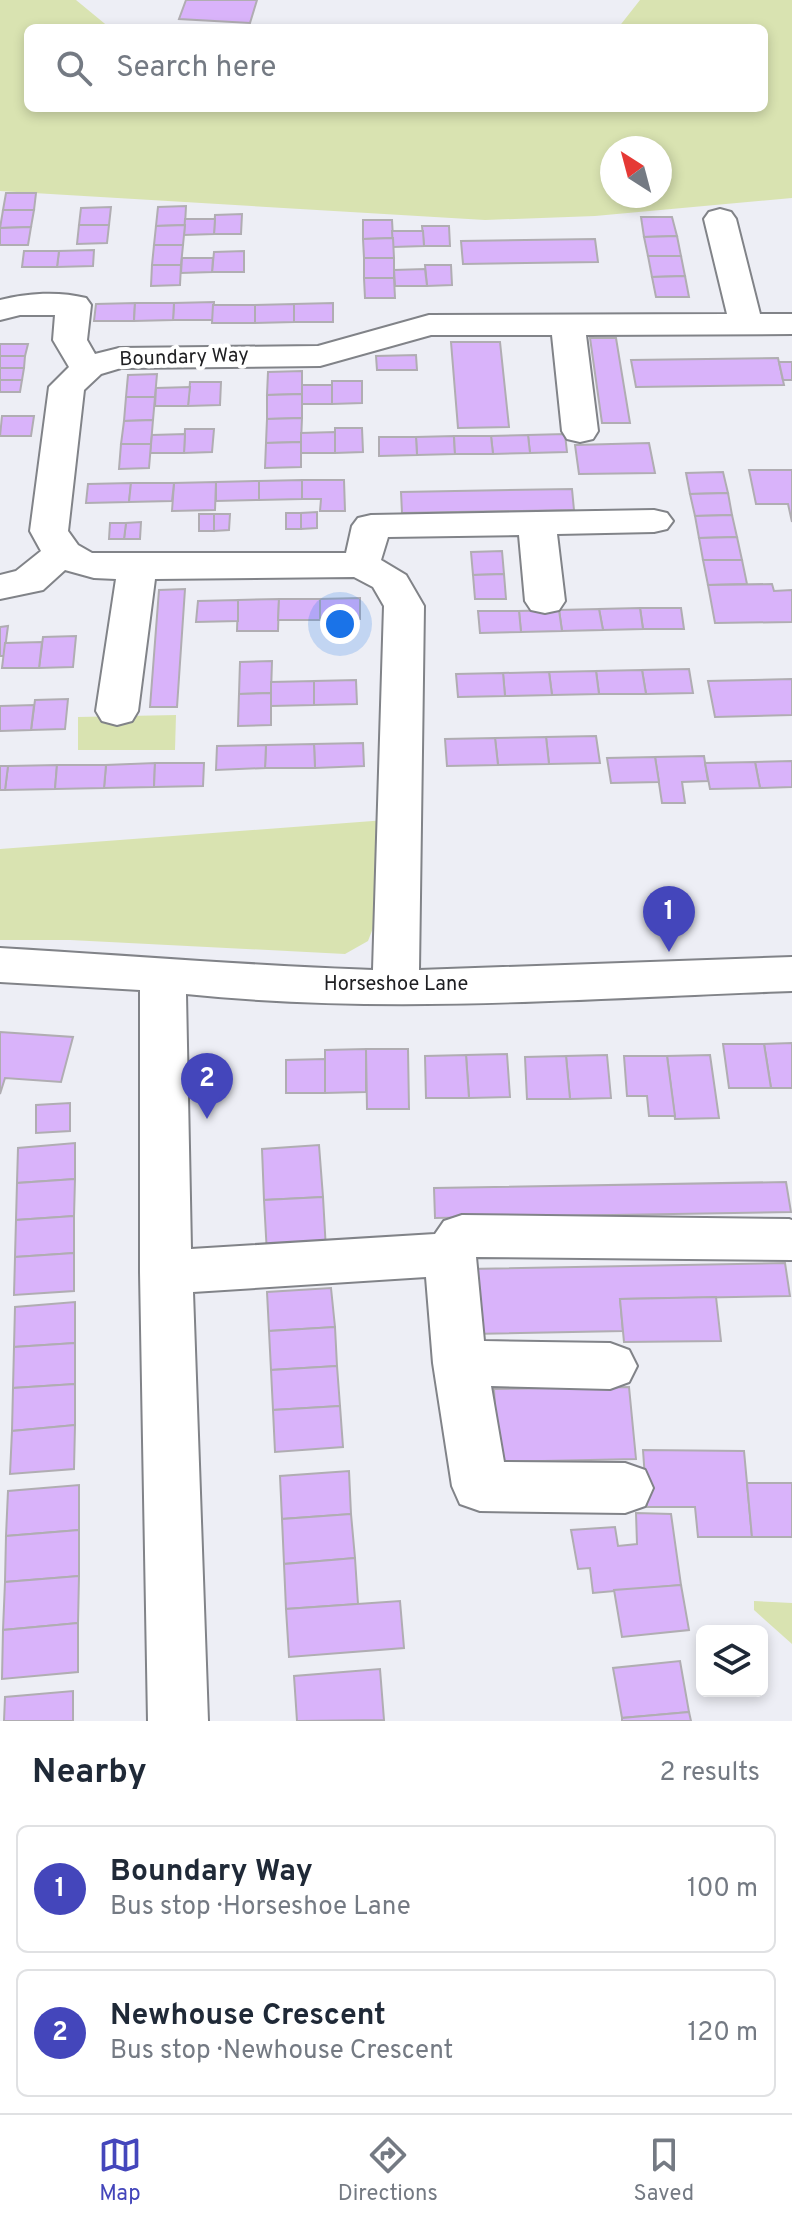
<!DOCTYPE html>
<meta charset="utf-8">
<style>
body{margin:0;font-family:Overpass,sans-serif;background:#f6f6f7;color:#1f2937}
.controls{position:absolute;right:24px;bottom:24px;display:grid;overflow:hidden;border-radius:12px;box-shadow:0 4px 12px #0003}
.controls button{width:72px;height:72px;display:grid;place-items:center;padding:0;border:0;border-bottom:2px solid #e0e1e3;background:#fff;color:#1f2937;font:40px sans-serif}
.compass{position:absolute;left:600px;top:136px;width:72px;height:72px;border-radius:50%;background:#fff;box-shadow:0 4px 12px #0003;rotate:324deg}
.you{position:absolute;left:340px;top:624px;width:28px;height:28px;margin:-20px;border:6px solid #fff;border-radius:50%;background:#1a73e8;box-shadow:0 0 0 12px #1a73e833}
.badge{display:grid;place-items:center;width:52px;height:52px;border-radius:50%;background:#4446bb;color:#fff;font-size:26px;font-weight:700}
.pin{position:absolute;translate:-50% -66px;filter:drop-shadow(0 2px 4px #0008)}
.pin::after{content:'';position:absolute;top:42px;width:28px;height:24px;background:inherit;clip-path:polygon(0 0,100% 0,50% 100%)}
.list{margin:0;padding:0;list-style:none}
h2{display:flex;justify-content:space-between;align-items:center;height:104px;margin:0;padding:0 32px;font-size:34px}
h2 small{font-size:26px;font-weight:400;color:#747a83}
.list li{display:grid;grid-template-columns:52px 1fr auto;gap:24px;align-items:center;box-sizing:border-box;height:128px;margin:0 16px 16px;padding:0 16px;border:2px solid #e0e1e3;border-radius:12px}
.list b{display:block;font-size:30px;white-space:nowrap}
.list p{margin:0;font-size:26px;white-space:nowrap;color:#747a83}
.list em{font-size:26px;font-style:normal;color:#747a83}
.icon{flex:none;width:44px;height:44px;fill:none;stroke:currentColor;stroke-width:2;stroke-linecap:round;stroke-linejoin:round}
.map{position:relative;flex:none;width:792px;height:1721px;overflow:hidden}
.search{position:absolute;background:#fff;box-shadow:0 4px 12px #0003;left:24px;right:24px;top:24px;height:88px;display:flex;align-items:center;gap:20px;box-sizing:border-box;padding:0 28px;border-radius:12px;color:#747a83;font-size:30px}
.sheet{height:392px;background:#fff}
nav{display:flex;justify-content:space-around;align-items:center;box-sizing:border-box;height:112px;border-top:2px solid #e0e1e3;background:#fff;font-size:22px;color:#747a83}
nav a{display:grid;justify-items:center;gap:4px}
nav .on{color:#4446bb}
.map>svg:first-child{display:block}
.green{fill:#d9e3b1;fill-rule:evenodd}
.building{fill:#d9b3fa;stroke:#b0adb2;stroke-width:2}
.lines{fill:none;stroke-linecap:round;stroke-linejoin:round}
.minor-casing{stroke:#818388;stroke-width:4}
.minor{fill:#fff;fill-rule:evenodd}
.labels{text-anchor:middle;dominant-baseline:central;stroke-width:8;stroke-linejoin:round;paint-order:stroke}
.street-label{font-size:20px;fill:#202023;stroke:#fff}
</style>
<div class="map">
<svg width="792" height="1721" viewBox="0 0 792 1721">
<rect width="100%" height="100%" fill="#edeef5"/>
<g class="green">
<path d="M 0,0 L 76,0 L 110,28 L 28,28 L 28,108 L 764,108 L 764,28 L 618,28 L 640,0 L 792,0 L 792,198 L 595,216 L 485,220 L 0,191 ZM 612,148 L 660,148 L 660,196 L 612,196 Z"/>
<polygon points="176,715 175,750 78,750 78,717"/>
<polygon points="386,820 380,910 368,941 345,954 70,940 0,940 0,849"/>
<polygon points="754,1601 792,1603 792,1644 754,1610"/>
</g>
<g class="building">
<polygon points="186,0 257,0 250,23 179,19"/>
<polygon points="6,193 36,193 34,210 3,210"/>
<polygon points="186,206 185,225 156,226 158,207"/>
<polygon points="111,207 109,225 79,225 81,208"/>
<polygon points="3,210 34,210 31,227 0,228"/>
<polygon points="242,214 241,234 214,234 215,215"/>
<polygon points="641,217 672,217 677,236 644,237"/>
<polygon points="185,219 215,219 214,234 184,235"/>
<polygon points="363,220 392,220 393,238 363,239"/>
<polygon points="79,225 109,225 107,243 77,244"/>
<polygon points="185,225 183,245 154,245 156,226"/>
<polygon points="422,226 449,226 450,246 424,246"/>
<polygon points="31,227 28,245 0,245 0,228"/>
<polygon points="392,231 423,231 424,246 393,247"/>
<polygon points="677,236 681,256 648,256 644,237"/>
<polygon points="393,238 394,258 364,258 363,239"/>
<polygon points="595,239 598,262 463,264 461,241"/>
<polygon points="154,245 183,245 181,265 152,265"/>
<polygon points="94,250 93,266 57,267 59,251"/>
<polygon points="24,251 59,251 57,267 22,267"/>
<polygon points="244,251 244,272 212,272 214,252"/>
<polygon points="648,256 681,256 685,276 652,277"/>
<polygon points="182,258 213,258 212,272 181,273"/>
<rect x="364" y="258" width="30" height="20"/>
<polygon points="152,265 181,265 180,285 151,286"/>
<polygon points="425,265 451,265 452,285 427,286"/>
<polygon points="425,269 427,286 395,286 394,270"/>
<polygon points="685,276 689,297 656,297 652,277"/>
<polygon points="364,278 394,278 395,298 365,298"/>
<polygon points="214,302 213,320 173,320 174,303"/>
<polygon points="135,303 134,321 94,321 96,304"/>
<polygon points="135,303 174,303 173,320 134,321"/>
<polygon points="333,303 333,322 294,322 294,304"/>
<polygon points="294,304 294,322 255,323 255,305"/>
<polygon points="213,305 255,305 255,323 212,323"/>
<polygon points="590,338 616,338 630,423 602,423"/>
<polygon points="451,342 500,342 509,427 458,428"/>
<polygon points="0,344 28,344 25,356 0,356"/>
<polygon points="416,355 417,370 377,370 376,356"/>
<polygon points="0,356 25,356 24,368 0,368"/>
<polygon points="778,358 784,385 636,387 631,360"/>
<polygon points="779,362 792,362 792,380 783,380"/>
<polygon points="0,368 24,368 22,380 0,380"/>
<polygon points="302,371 302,394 267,395 268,372"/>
<polygon points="157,374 155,397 126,397 128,375"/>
<polygon points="0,380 22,380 20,392 0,392"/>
<polygon points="332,381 362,381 362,403 332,404"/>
<polygon points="190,382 221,382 220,405 188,406"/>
<rect x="302" y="385" width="30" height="19"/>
<polygon points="190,387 188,406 155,406 156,388"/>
<polygon points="302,394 302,418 267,419 267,395"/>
<polygon points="126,397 155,397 153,420 124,421"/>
<polygon points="2,416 34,416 31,436 0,436"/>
<polygon points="302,418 301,442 266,443 267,419"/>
<polygon points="153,420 151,444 121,444 124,421"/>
<polygon points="335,428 362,428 363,452 335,453"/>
<polygon points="185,429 214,429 212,452 184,453"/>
<polygon points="335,432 335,453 301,453 301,433"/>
<polygon points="185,434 184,453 150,453 152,435"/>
<polygon points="565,434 567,452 530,453 528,435"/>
<polygon points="528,435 530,453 493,454 491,436"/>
<polygon points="454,436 455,454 417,455 416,437"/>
<polygon points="454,436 491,436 493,454 455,454"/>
<polygon points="379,437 416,437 417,455 379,456"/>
<polygon points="301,442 301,467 265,468 266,443"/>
<polygon points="649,443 655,473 579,474 575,445"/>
<polygon points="121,444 151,444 149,468 119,469"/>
<polygon points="749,470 792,470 792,522 788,504 756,504"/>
<polygon points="723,472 728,493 690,494 686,473"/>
<polygon points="302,480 302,499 259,500 259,481"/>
<polygon points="302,480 344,480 345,511 320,511 321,499 302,499"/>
<polygon points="259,481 259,500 216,501 216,482"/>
<polygon points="216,482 215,510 172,511 174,483"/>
<polygon points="131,483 129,502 86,503 88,484"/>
<polygon points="131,483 174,483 172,501 129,502"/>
<polygon points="572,489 574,510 402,513 401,492"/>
<polygon points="728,493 732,515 695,516 690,494"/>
<polygon points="317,512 317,528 301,529 301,513"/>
<rect x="286" y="513" width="15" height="16"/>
<rect x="199" y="514" width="15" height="17"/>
<polygon points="214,514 230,514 229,530 214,531"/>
<polygon points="732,515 737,537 699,538 695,516"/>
<polygon points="141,522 140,539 124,539 126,523"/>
<polygon points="110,523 126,523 124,539 109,539"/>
<polygon points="737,537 742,560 703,560 699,538"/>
<polygon points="502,551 504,574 473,575 471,552"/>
<polygon points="703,560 742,560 747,584 708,585"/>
<polygon points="504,574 506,599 475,599 473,575"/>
<polygon points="772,584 774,591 792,590 792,622 715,623 708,585"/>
<polygon points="185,589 177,707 150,707 159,590"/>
<polygon points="360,598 360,619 320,620 320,599"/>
<polygon points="279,599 278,631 237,631 238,600"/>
<polygon points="279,599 320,599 320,620 278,620"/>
<polygon points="238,600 238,621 196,622 198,601"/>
<polygon points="640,608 681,608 684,629 643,629"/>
<polygon points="640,608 643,629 603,630 599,609"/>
<polygon points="599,609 603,630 562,631 559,610"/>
<polygon points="559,610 562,631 521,632 519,611"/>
<polygon points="478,611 519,611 521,632 480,633"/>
<polygon points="8,626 4,656 0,656 0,627"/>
<polygon points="76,636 73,667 39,668 43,637"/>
<polygon points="42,642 39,668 2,668 5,643"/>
<polygon points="272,661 271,693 239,694 240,662"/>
<polygon points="689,669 693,693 646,694 642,670"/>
<polygon points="642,670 646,694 599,694 596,671"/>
<polygon points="596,671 599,694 552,695 549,672"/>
<polygon points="549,672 552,695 505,696 503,673"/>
<polygon points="503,673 505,696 458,697 456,674"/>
<polygon points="792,679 792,715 715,717 708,681"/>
<polygon points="356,680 357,704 314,705 314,681"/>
<polygon points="314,681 314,705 271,706 271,682"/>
<polygon points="271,693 271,725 238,726 239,694"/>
<polygon points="68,699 65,729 31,730 35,700"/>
<polygon points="34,705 31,730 0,731 0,706"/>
<polygon points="596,736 600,763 549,764 546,737"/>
<polygon points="546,737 549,764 498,765 495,738"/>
<polygon points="495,738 498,765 447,766 445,739"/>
<polygon points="363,743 364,766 315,768 314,744"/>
<polygon points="314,744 315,768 265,768 266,745"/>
<polygon points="266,745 265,768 216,770 217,746"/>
<polygon points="704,756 708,781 682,782 685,803 662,803 655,757"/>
<polygon points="655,757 659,782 611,783 607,758"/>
<polygon points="792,761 792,787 760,788 755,762"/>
<polygon points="755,762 760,788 710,789 705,763"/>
<polygon points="155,763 154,787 104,788 106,765"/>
<polygon points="155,763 204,763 203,786 154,787"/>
<polygon points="57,765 55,789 5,790 8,766"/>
<polygon points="57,765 106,765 104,788 55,789"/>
<polygon points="0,766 8,766 5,790 0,790"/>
<polygon points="0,1032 73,1037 61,1082 5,1078 0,1094"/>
<polygon points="792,1043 792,1088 771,1088 764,1044"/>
<polygon points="723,1044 764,1044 771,1088 729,1088"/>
<polygon points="366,1049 366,1092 325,1093 325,1050"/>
<polygon points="366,1049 408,1049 409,1109 367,1109"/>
<polygon points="507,1054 510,1097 469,1098 466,1055"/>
<polygon points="466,1055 469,1098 426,1098 425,1056"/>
<polygon points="607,1055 611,1098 570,1099 566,1056"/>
<polygon points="710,1055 719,1118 675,1119 667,1056"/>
<polygon points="566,1056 570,1099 527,1099 525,1057"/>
<polygon points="624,1056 667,1056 675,1116 649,1116 647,1096 627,1096"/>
<polygon points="325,1059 325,1093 286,1093 286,1060"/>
<polygon points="70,1103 70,1131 36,1133 36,1105"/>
<polygon points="75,1143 75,1179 17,1183 18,1148"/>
<polygon points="319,1145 323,1197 264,1200 262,1149"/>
<polygon points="75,1179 74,1216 16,1220 17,1183"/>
<polygon points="786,1182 791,1212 435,1218 434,1188"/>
<polygon points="323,1197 326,1250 267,1254 264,1200"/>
<polygon points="74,1216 74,1253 15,1257 16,1220"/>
<polygon points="74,1253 74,1291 14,1295 15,1257"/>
<polygon points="785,1263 790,1296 620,1299 623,1331 471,1334 468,1269"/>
<polygon points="331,1288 335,1327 269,1331 267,1292"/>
<polygon points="716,1297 721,1341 624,1342 620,1299"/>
<polygon points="75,1302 75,1343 14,1347 15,1307"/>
<polygon points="335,1327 337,1366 271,1370 269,1331"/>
<polygon points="75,1343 75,1384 13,1388 14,1347"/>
<polygon points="337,1366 340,1406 273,1410 271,1370"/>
<polygon points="75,1384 75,1425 12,1431 13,1388"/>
<polygon points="629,1387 636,1459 498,1462 494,1389"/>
<polygon points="340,1406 343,1447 275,1452 273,1410"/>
<polygon points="75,1425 74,1469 10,1474 12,1431"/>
<polygon points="643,1450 744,1451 752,1537 698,1537 695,1507 647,1507"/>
<polygon points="349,1471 351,1514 282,1519 280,1476"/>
<polygon points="747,1483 792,1483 792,1537 752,1537"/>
<polygon points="79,1485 79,1530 6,1536 8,1491"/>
<polygon points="636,1513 671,1514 681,1585 593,1593 590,1568 578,1569 571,1530 615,1527 618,1546 637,1544"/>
<polygon points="351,1514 355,1558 284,1564 282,1519"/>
<polygon points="79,1530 79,1576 5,1582 6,1536"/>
<polygon points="355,1558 358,1604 286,1609 284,1564"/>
<polygon points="79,1576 78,1623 3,1630 5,1582"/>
<polygon points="681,1585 689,1630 622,1637 614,1590"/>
<polygon points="400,1601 404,1648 289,1657 286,1609"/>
<polygon points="78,1623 78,1672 2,1679 3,1630"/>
<polygon points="680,1661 689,1712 622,1718 613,1668"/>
<polygon points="380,1669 384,1720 297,1721 294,1676"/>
<polygon points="73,1691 73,1721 4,1721 5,1697"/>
<polygon points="689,1712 691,1721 622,1721 622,1718"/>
</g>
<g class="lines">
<defs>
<path id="minor" d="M 720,209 L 731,212 L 736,219 L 760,314 L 792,314 L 792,334 L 586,335 L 598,431 L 593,439 L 580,442 L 567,439 L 562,431 L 552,335 L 431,335 L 320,366 L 121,368 L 101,374 L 84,390 L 68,531 L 78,545 L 92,553 L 346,553 L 352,526 L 358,518 L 371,515 L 654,510 L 667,513 L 673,521 L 667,529 L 654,532 L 557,534 L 565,601 L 559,610 L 545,613 L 531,610 L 525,601 L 519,535 L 388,537 L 381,560 L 406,575 L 424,606 L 419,970 L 792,957 L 792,991 C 591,998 387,1015 186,994 L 191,1249 L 435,1234 L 444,1221 L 462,1215 L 789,1219 L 792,1220 L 792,1260 L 476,1257 L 484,1341 L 610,1343 L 629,1350 L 637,1366 L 629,1382 L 610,1389 L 491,1386 L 504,1462 L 625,1463 L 645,1470 L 653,1488 L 645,1506 L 625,1513 L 480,1511 L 460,1504 L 452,1486 L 433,1363 L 426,1277 L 193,1292 L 208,1721 L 148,1721 L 140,1272 L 140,990 L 0,982 L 0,948 C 125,955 249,966 373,970 L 384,606 L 373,587 L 354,577 L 155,579 L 138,711 L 132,721 L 117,725 L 102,721 L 96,711 L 116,579 L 94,578 L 65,570 L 43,590 L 0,599 L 0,575 L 16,571 L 41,551 L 30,531 L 49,387 L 69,367 L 53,340 L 55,315 L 20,315 L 0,320 L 0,300 C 27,293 59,291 86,298 L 91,305 L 87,340 L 95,354 L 119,348 L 318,346 L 429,315 L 727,314 L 704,219 L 709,212 Z"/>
</defs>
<use href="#minor" class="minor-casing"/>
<use href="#minor" class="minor"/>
</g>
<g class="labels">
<g class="street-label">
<text transform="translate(184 358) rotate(-2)">Boundary Way</text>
<text x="396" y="985">Horseshoe Lane</text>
</g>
</g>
</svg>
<div class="controls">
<button><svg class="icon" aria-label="layers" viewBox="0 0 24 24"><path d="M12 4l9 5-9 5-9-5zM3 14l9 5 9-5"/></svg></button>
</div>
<svg class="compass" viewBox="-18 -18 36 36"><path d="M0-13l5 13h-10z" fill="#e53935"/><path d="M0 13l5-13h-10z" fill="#747a83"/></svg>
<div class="you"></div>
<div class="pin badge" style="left:669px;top:952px">1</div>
<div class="pin badge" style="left:207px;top:1119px">2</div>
<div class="search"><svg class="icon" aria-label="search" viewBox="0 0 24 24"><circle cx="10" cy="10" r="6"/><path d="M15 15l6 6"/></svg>Search here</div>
</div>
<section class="sheet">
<h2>Nearby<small>2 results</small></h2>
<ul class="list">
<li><span class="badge">1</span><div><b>Boundary Way</b><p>Bus stop · Horseshoe Lane</p></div><em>100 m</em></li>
<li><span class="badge">2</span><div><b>Newhouse Crescent</b><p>Bus stop · Newhouse Crescent</p></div><em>120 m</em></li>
</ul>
</section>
<nav>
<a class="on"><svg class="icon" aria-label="map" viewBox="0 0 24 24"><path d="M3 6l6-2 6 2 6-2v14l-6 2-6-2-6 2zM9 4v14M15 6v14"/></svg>Map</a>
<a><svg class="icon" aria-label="directions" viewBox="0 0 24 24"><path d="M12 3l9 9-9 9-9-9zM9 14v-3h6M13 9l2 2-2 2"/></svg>Directions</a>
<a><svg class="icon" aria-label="saved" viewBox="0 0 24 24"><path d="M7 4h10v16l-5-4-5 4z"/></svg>Saved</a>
</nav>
